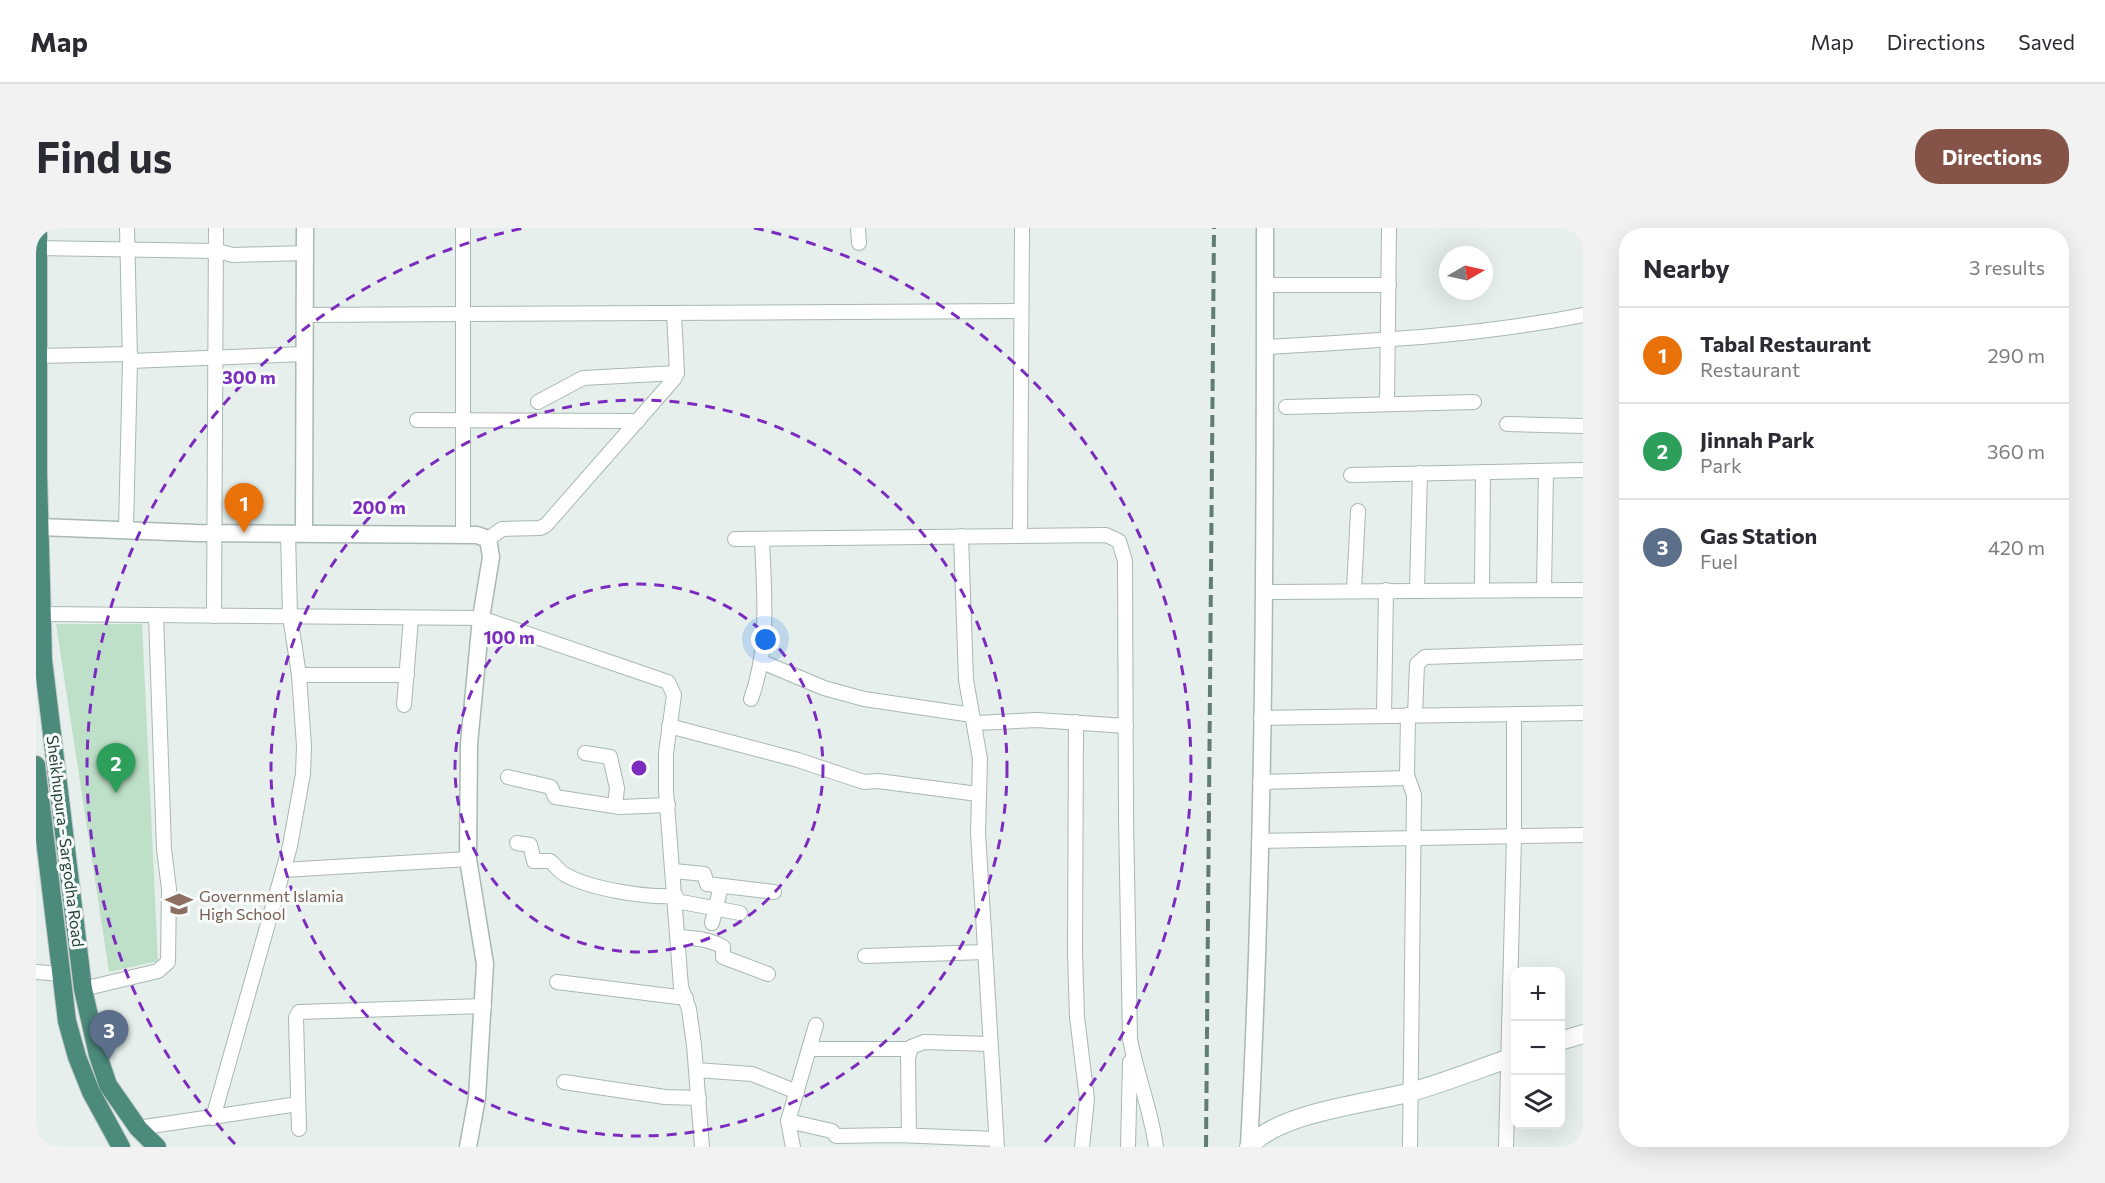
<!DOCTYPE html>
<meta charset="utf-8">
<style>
body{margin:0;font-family:Commissioner,sans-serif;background:#f2f2f3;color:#2b2b33}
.controls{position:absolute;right:18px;bottom:18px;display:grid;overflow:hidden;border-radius:12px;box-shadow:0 6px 24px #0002}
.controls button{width:54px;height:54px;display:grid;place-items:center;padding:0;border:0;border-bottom:2px solid #e1e1e2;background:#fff;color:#2b2b33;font:30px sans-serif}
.compass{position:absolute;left:1403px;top:18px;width:54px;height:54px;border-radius:50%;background:#fff;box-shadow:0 6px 24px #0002;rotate:81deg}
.you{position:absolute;left:730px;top:412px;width:21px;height:21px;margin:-15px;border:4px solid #fff;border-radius:50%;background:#1a73e8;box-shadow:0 0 0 9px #1a73e833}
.badge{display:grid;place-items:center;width:39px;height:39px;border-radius:50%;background:#855347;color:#fff;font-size:20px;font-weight:700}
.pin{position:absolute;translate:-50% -50px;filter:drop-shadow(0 2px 3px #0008)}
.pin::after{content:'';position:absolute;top:32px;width:21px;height:18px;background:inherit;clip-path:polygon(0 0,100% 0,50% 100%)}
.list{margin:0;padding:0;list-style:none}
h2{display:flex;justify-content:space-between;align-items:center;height:78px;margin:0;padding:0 24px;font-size:26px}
h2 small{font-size:20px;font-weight:400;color:#7c7c81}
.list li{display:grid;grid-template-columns:39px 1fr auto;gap:18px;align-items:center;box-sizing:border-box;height:96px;padding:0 24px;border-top:2px solid #e1e1e2}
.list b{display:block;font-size:22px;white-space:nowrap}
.list p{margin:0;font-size:20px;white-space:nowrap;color:#7c7c81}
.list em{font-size:20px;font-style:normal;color:#7c7c81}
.icon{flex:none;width:33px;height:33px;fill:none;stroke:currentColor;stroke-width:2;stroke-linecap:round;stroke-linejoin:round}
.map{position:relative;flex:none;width:1547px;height:919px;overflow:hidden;border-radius:24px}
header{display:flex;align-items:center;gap:36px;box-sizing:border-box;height:84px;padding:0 30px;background:#fff;border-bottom:2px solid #e1e1e2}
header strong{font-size:28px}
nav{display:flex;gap:33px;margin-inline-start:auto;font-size:21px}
.intro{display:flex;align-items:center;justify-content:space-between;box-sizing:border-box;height:144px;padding:0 36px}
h1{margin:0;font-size:42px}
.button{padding:15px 27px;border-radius:24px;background:#855347;color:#fff;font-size:21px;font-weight:700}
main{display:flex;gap:36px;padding:0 36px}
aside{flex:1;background:#fff;border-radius:24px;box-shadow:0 6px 24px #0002}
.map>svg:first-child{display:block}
.green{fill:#bfe0c8}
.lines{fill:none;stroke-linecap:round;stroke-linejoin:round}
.minor-casing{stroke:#a8b8b2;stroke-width:16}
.tertiary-casing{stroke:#a8b8b2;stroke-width:19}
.secondary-casing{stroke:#a4bbb3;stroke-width:20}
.trunk-casing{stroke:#c2cac8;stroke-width:20}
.minor{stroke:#fff;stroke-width:14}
.tertiary{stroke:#fff;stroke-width:16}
.secondary{stroke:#fff;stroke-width:18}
.trunk{stroke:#4c8a7c;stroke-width:18}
.rail{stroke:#5f7d75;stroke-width:4;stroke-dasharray:12 6;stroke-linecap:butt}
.ring{fill:none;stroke:#7b2cbf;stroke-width:3;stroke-dasharray:10 8}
.labels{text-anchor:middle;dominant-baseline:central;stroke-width:6;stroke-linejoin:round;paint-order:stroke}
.street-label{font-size:16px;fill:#24423a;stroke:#f7fbf9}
.education-label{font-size:16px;fill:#785e54;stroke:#f7fbf9;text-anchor:start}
.centre{fill:#7b2cbf;stroke:#f7fbf9;stroke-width:3}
.ring-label{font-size:18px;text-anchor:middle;font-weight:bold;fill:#7b2cbf;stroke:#f7fbf9;stroke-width:6;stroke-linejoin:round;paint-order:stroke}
</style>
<header>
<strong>Map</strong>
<nav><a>Map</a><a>Directions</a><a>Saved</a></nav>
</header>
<div class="intro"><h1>Find us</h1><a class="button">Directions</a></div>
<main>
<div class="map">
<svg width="1547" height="919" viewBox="0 0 1547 919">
<rect width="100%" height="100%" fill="#e6efeb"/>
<polygon class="green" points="20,396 106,396 122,733 73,744"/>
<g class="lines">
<defs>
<g id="minor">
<polyline points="822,0 823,15"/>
<polyline points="1,20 181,23 197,27 269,25"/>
<polyline points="1229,57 1353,57"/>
<polyline points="269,87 985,83"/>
<path d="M 1229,119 C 1335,113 1442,108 1547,87"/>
<polyline points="1,128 94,126"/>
<polyline points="94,133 269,126"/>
<polyline points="502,174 547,150 641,145"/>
<polyline points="1351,176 1353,0"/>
<polyline points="1250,179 1438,174"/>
<polyline points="381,192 602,193"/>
<polyline points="1471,196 1547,198"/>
<polyline points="1315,247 1547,242"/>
<polyline points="90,301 94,133 91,0"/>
<polyline points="427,307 427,0"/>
<polyline points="925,308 930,452 944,531 942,605 961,919"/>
<polyline points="984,308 986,0"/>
<polyline points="452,311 466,301 504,300 510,297 638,151 641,145 638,85"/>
<path d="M 699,311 L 1070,307 L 1083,313 L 1089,333 L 1090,589 L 1094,811 C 1101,848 1115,882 1120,919"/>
<polyline points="1318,362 1322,283"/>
<polyline points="1381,362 1384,245"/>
<polyline points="1446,362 1447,244"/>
<polyline points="1508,362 1510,243"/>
<polyline points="1227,364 1547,362"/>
<polyline points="6,386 445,390 632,454 638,467 630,525 630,563 645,759 653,781 658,817 666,919"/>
<polyline points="178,388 180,0"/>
<polyline points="726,434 788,460 828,471 936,487"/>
<polyline points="263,447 371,447"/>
<path d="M 715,471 C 734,418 728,366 726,311"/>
<polyline points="368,477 375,390"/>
<polyline points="1348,487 1350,362"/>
<polyline points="1372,487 1371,547 1378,567 1374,919"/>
<polyline points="1379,487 1381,436 1389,429 1547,424"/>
<polyline points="1225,490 1547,485"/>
<polyline points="1040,494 1039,724 1041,789 1051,871 1046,919"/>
<polyline points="939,495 1001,492 1090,498"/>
<polyline points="633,498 762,532 828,554 842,553 942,566"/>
<polyline points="549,525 574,529 581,560 579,578"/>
<polyline points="472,549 515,559 519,569 584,579 632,577"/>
<polyline points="1224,554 1372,550"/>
<polyline points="1223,613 1547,607"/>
<path d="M 481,615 L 494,617 L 498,633 L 514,633 C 519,637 523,643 528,646 C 553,661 611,670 640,668"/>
<polyline points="247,642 432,631"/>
<polyline points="638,643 668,646 671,656 738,664"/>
<polyline points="640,673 704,685"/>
<polyline points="676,695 685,658"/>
<path d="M 642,709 C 658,710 674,711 687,719 L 687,729 L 732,746"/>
<polyline points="829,728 949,724"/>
<polyline points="0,744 24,746"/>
<polyline points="521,754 650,770"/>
<polyline points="47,761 122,743 132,734 133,661 128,621 120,387"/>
<polyline points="773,821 874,821"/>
<polyline points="660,842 716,846 761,864"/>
<polyline points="528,854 629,869 663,870"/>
<polyline points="177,890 254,618 267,546 268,518 263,447 254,388 252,305"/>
<polyline points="752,893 796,903 800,908 860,907 960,911"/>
<polyline points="102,900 262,876"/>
<polyline points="263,901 260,790 263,784 448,778"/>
<polyline points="873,907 872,830 875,819 888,814 954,816"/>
<polyline points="757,919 752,893 780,797"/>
<polyline points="1092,919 1094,834"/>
<polyline points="1470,919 1478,609 1478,486"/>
</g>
<g id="tertiary">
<polyline points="3,299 161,305 441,307 452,311 455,329 445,390 433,516 432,631 449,736 441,870 432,919"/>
<polyline points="268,305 269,0"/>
<path d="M 1213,918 C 1229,612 1229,306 1229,0"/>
</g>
<g id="secondary">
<polyline points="1524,813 1547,806"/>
<path d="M 1213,919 C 1242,884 1332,876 1375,864 C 1410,854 1445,840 1480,828"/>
</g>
<g id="trunk">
<polyline points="2,0 2,245 7,432 47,761 62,827 72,857 102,900 121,919"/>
<polyline points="0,537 31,793 41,829 55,864 85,919"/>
</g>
</defs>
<use href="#minor" class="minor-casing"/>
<use href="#tertiary" class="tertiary-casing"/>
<use href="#secondary" class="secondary-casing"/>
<use href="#trunk" class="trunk-casing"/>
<use href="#minor" class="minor"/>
<use href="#tertiary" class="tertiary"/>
<use href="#secondary" class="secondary"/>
<use href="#trunk" class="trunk"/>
<polyline class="rail" points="1170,919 1178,0"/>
</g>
<g class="ring">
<circle cx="603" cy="540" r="184"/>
<circle cx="603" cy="540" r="368"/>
<path d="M199 916A552 552 0 0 1 488 0M718 0A552 552 0 0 1 1007 916"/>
</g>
<defs>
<symbol id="school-bare" viewBox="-9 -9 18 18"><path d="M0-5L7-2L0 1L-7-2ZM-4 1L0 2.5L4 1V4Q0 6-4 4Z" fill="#8d6e63" stroke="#f7fbf9" stroke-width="2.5" paint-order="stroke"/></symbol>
</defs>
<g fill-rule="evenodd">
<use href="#school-bare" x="124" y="657" width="38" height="38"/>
</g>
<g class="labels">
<g class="street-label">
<text transform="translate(30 613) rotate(83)">Sheikhupura - Sargodha Road</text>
</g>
<g class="education-label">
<text x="163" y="667">Government Islamia<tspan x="163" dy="18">High School</tspan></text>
</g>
</g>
<circle cx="603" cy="540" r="9" class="centre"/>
<g class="ring-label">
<text x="213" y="156">300 m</text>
<text x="343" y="286">200 m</text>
<text x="473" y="416">100 m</text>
</g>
</svg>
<div class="controls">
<button>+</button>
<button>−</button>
<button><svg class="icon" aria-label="layers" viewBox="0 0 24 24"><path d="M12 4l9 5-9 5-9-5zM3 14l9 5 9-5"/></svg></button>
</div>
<svg class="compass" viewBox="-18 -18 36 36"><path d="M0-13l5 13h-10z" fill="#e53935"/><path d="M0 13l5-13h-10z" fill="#7c7c81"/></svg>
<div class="you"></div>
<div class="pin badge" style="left:208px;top:305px;background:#e8710a">1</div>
<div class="pin badge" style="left:80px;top:565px;background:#2e9e5b">2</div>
<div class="pin badge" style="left:73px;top:832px;background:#5c6f8a">3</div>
</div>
<aside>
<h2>Nearby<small>3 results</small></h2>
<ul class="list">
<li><span class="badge" style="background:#e8710a">1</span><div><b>Tabal Restaurant</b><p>Restaurant</p></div><em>290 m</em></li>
<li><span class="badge" style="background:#2e9e5b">2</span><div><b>Jinnah Park</b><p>Park</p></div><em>360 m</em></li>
<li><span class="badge" style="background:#5c6f8a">3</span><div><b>Gas Station</b><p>Fuel</p></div><em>420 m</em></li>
</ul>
</aside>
</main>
